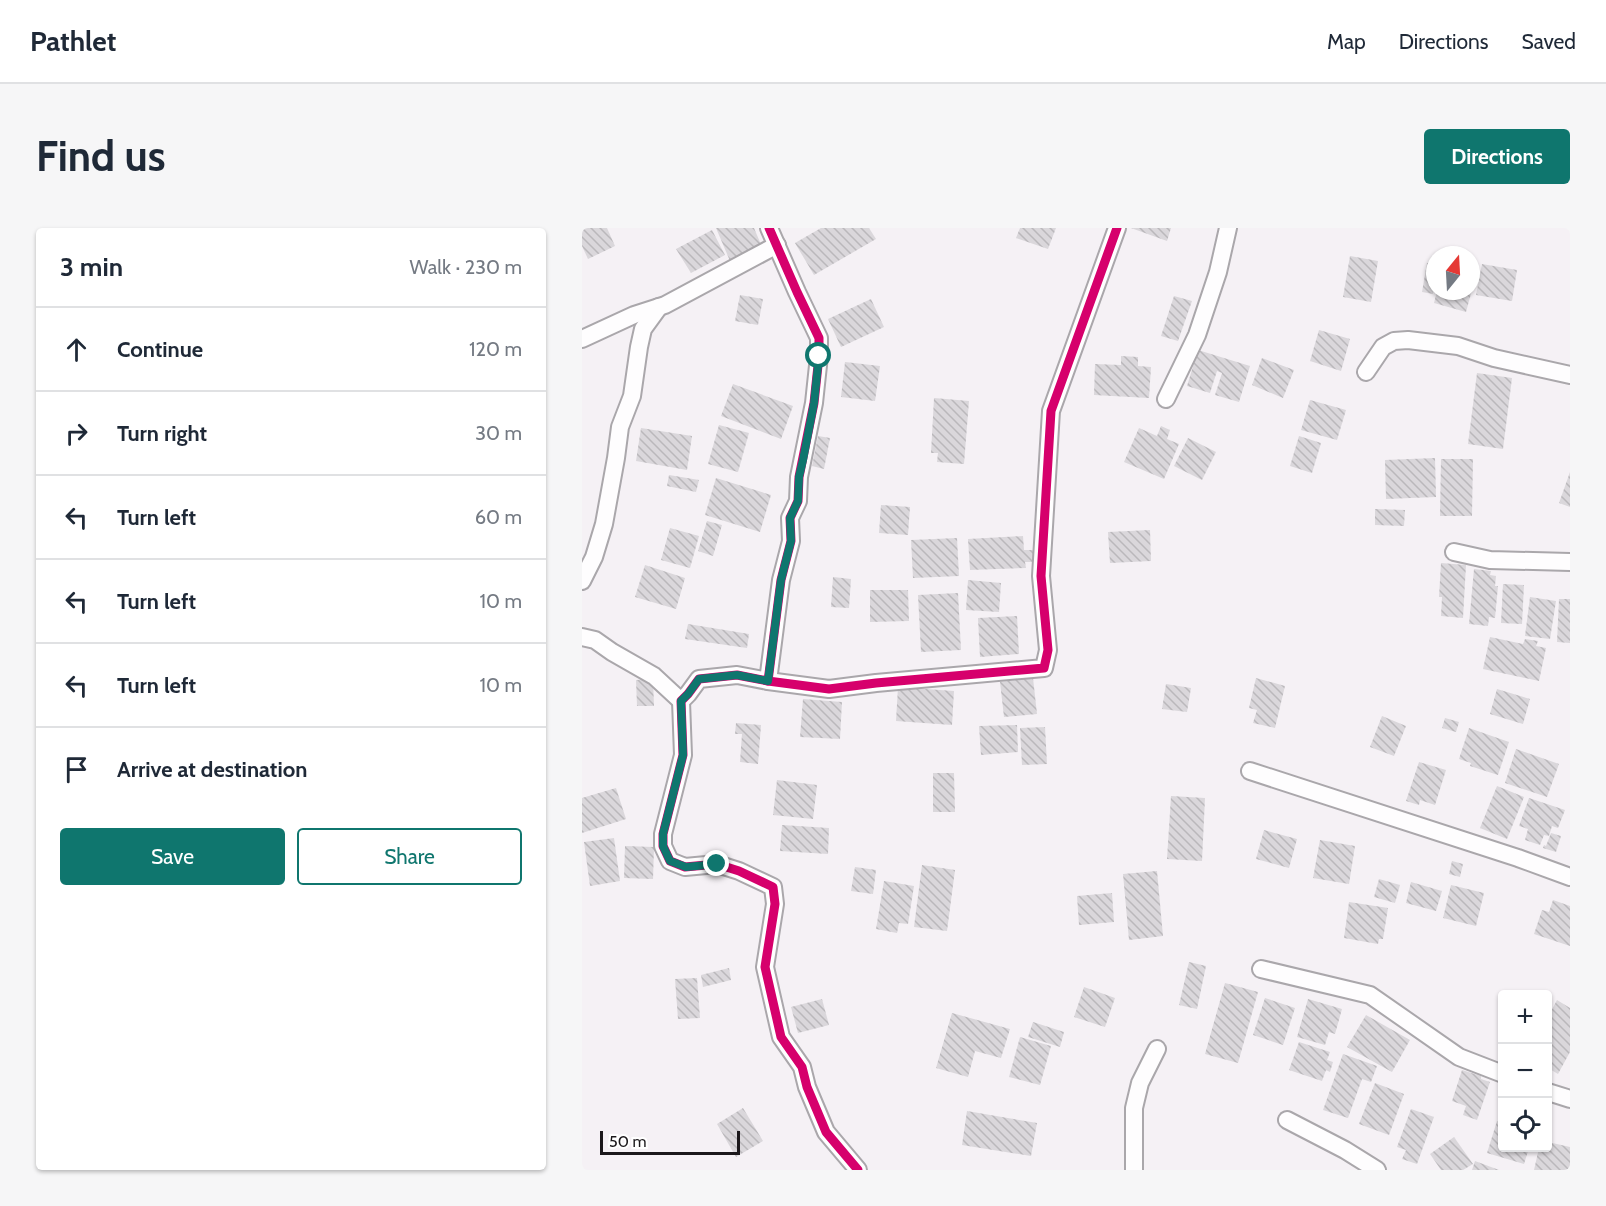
<!DOCTYPE html>
<meta charset="utf-8">
<style>
body{margin:0;font-family:Cabin,sans-serif;background:#f6f6f7;color:#1f2937}
.controls{position:absolute;right:18px;bottom:18px;display:grid;overflow:hidden;border-radius:6px;box-shadow:0 2px 4px #0004}
.controls button{width:54px;height:54px;display:grid;place-items:center;padding:0;border:0;border-bottom:2px solid #e0e1e3;background:#fff;color:#1f2937;font:30px sans-serif}
.compass{position:absolute;left:844px;top:18px;width:54px;height:54px;border-radius:50%;background:#fff;box-shadow:0 2px 4px #0004;rotate:18deg}
.scale{position:absolute;left:18px;bottom:15px;width:140px;box-sizing:border-box;padding-left:6px;border:3px solid #1b181b;border-top:0;font-size:16px;line-height:21px;white-space:nowrap;color:#1b181b;-webkit-text-stroke:4px #fff;paint-order:stroke}
.stop{position:absolute;width:18px;height:18px;margin:-14px;border:4px solid #0f766e;border-radius:50%;background:#fff}
.stop.end{background:#0f766e;border-color:#fff;box-shadow:0 2px 6px #0008}
.list{margin:0;padding:0;list-style:none}
h2{display:flex;justify-content:space-between;align-items:center;height:78px;margin:0;padding:0 24px;font-size:26px}
h2 small{font-size:20px;font-weight:400;color:#747a83}
.list li{display:grid;grid-template-columns:39px 1fr auto;gap:18px;align-items:center;box-sizing:border-box;height:84px;padding:0 24px;border-top:2px solid #e0e1e3}
.list b{display:block;font-size:22px;white-space:nowrap}
.list em{font-size:20px;font-style:normal;color:#747a83}
.actions{display:flex;gap:12px;padding:18px 24px}
.actions a{flex:1;padding:14px 0;border:2px solid #0f766e;border-radius:6px;text-align:center;font-size:21px;color:#0f766e}
.actions .main{background:#0f766e;color:#fff}
.icon{flex:none;width:33px;height:33px;fill:none;stroke:currentColor;stroke-width:2;stroke-linecap:round;stroke-linejoin:round}
.map{position:relative;flex:none;width:988px;height:942px;overflow:hidden;border-radius:6px}
header{display:flex;align-items:center;gap:36px;box-sizing:border-box;height:84px;padding:0 30px;background:#fff;border-bottom:2px solid #e0e1e3}
header strong{font-size:28px}
nav{display:flex;gap:33px;margin-inline-start:auto;font-size:21px}
.intro{display:flex;align-items:center;justify-content:space-between;box-sizing:border-box;height:144px;padding:0 36px}
h1{margin:0;font-size:42px}
.button{padding:15px 27px;border-radius:6px;background:#0f766e;color:#fff;font-size:21px;font-weight:700}
main{display:flex;gap:36px;padding:0 36px}
aside{flex:1;background:#fff;border-radius:6px;box-shadow:0 2px 4px #0004}
.map>svg:first-child{display:block}
.building{fill:url(#building-back-hatch)}
.lines{fill:none;stroke-linecap:round;stroke-linejoin:round}
.minor-casing{stroke:#aaa7ab;stroke-width:20}
.minor{stroke:#fefdfe;stroke-width:16}
.cycleway-casing{stroke:#fff;stroke-width:13}
.cycleway{stroke:#d6006c;stroke-width:9}
.route{stroke:#0f766e;stroke-width:8}
</style>
<header>
<strong>Pathlet</strong>
<nav><a>Map</a><a>Directions</a><a>Saved</a></nav>
</header>
<div class="intro"><h1>Find us</h1><a class="button">Directions</a></div>
<main>
<aside>
<h2>3 min<small>Walk · 230 m</small></h2>
<ul class="list">
<li><svg class="icon" aria-label="ahead" viewBox="0 0 24 24"><path d="M12 20V5M6 11l6-6 6 6"/></svg><div><b>Continue</b></div><em>120 m</em></li>
<li><svg class="icon" aria-label="right" viewBox="0 0 24 24"><path d="M7 20v-9h11M14 6l5 5-5 5"/></svg><div><b>Turn right</b></div><em>30 m</em></li>
<li><svg class="icon" aria-label="left" viewBox="0 0 24 24"><path d="M17 20v-9H6M10 6l-5 5 5 5"/></svg><div><b>Turn left</b></div><em>60 m</em></li>
<li><svg class="icon" aria-label="left" viewBox="0 0 24 24"><path d="M17 20v-9H6M10 6l-5 5 5 5"/></svg><div><b>Turn left</b></div><em>10 m</em></li>
<li><svg class="icon" aria-label="left" viewBox="0 0 24 24"><path d="M17 20v-9H6M10 6l-5 5 5 5"/></svg><div><b>Turn left</b></div><em>10 m</em></li>
<li><svg class="icon" aria-label="arrive" viewBox="0 0 24 24"><path d="M6 21V4h12l-3 4 3 4H6"/></svg><div><b>Arrive at destination</b></div></li>
</ul>
<div class="actions"><a class="main">Save</a><a>Share</a></div>
</aside>
<div class="map">
<svg width="988" height="942" viewBox="0 0 988 942">
<defs>
<pattern id="building-back-hatch" width="6" height="6" patternUnits="userSpaceOnUse" patternTransform="scale(1.5)"><rect width="6" height="6" fill="#dad7db"/><path d="M-1 5l2 2M0 0l6 6M5-1l2 2" fill="none" stroke="#bab8bb"/></pattern>
</defs>
<rect width="100%" height="100%" fill="#f5f1f5"/>
<g class="building">
<polygon points="0,0 25,0 33,18 6,31 0,18"/>
<polygon points="134,0 172,0 180,19 148,33"/>
<polygon points="239,0 287,0 294,11 232,47 213,15"/>
<polygon points="438,0 474,0 466,21 434,10"/>
<polygon points="549,0 589,0 585,13"/>
<polygon points="130,2 143,27 109,45 94,21"/>
<polygon points="768,28 796,33 789,74 761,69"/>
<polygon points="845,35 853,36 851,66 840,64"/>
<polygon points="900,36 935,42 930,73 894,67"/>
<polygon points="889,38 896,40 884,84 852,75 855,63 889,63"/>
<polygon points="158,67 181,71 176,97 153,93"/>
<polygon points="592,68 610,73 596,113 579,108"/>
<polygon points="289,71 302,99 259,119 246,91"/>
<polygon points="737,102 768,111 759,143 728,133"/>
<polygon points="616,122 668,138 657,174 633,167 640,145 635,143 628,165 605,158"/>
<polygon points="539,128 556,129 556,138 569,139 567,170 512,167 513,136 539,137"/>
<polygon points="680,130 712,142 701,170 670,157"/>
<polygon points="263,134 298,138 293,173 259,169"/>
<polygon points="895,145 930,150 921,221 886,216"/>
<polygon points="151,156 211,178 199,211 139,188"/>
<polygon points="352,170 387,173 382,236 355,234 356,225 349,225"/>
<polygon points="728,172 764,182 755,212 719,202"/>
<polygon points="137,197 167,205 156,244 126,236"/>
<polygon points="579,198 588,202 585,211 597,216 582,251 542,234 557,200 575,208"/>
<polygon points="59,200 110,208 105,242 54,233"/>
<polygon points="236,208 248,210 242,241 230,238"/>
<polygon points="717,208 739,215 730,245 708,238"/>
<polygon points="606,210 634,224 620,252 592,238"/>
<polygon points="853,230 854,269 804,271 803,232"/>
<polygon points="859,231 891,231 890,288 858,288"/>
<polygon points="988,244 988,279 977,275"/>
<polygon points="87,247 117,252 114,264 85,258"/>
<polygon points="134,250 189,267 178,304 123,287"/>
<polygon points="299,277 328,279 326,307 297,305"/>
<polygon points="793,281 823,282 822,298 793,297"/>
<polygon points="125,293 140,297 131,328 116,323"/>
<polygon points="88,300 117,308 108,340 79,332"/>
<polygon points="568,302 569,333 528,335 526,304"/>
<polygon points="441,308 442,322 451,322 452,334 443,334 444,340 388,342 386,311"/>
<polygon points="375,310 377,348 331,350 329,312"/>
<polygon points="859,335 884,337 881,390 859,388 860,369 857,369"/>
<polygon points="63,337 103,350 94,381 53,369"/>
<polygon points="892,341 909,343 908,347 914,348 913,358 916,358 913,390 907,389 906,398 887,396"/>
<polygon points="251,349 269,351 267,380 249,379"/>
<polygon points="386,352 419,355 417,384 384,382"/>
<polygon points="921,356 942,357 940,396 919,395"/>
<polygon points="288,362 326,362 327,393 288,394"/>
<polygon points="376,365 379,422 339,424 336,367"/>
<polygon points="948,369 974,373 968,411 943,408"/>
<polygon points="977,371 988,371 988,415 975,414"/>
<polygon points="435,388 437,426 398,429 396,390"/>
<polygon points="106,396 167,406 165,420 103,411"/>
<polygon points="908,409 941,416 943,411 956,413 954,418 964,420 957,453 901,441"/>
<polygon points="451,450 455,486 422,489 418,454"/>
<polygon points="674,450 703,458 693,500 671,495 675,482 667,480"/>
<polygon points="71,451 72,478 55,478 54,452"/>
<polygon points="584,456 609,460 605,484 580,481"/>
<polygon points="316,459 372,463 370,497 314,493"/>
<polygon points="915,461 948,471 941,496 908,486"/>
<polygon points="221,471 260,474 258,511 218,509"/>
<polygon points="800,488 824,498 812,528 788,519"/>
<polygon points="863,490 877,494 874,504 860,500"/>
<polygon points="154,495 179,497 176,536 158,534 160,506 153,506"/>
<polygon points="435,497 436,524 399,527 397,498"/>
<polygon points="463,499 465,536 440,537 438,500"/>
<polygon points="887,500 927,514 916,547 888,538 889,535 877,531"/>
<polygon points="934,521 977,536 965,569 923,555"/>
<polygon points="837,534 864,542 853,577 838,572 837,577 824,573"/>
<polygon points="351,545 372,545 373,584 351,584"/>
<polygon points="195,552 235,557 231,591 191,587"/>
<polygon points="915,558 942,569 925,611 898,600"/>
<polygon points="34,560 44,591 0,605 0,570"/>
<polygon points="589,568 623,570 620,633 585,631"/>
<polygon points="947,570 983,582 976,600 970,598 967,608 962,607 958,617 943,612 946,601 937,598"/>
<polygon points="200,597 247,600 246,626 198,623"/>
<polygon points="682,602 715,611 707,640 674,631"/>
<polygon points="969,605 979,608 974,624 961,620 962,617 964,618"/>
<polygon points="32,610 38,653 8,658 2,614"/>
<polygon points="738,612 773,618 767,656 731,650"/>
<polygon points="43,618 72,619 71,651 42,650"/>
<polygon points="870,633 881,636 878,649 867,646"/>
<polygon points="340,637 373,642 365,703 332,699"/>
<polygon points="273,639 294,642 291,666 269,663"/>
<polygon points="575,643 581,708 547,712 541,646"/>
<polygon points="797,651 818,657 813,675 792,669"/>
<polygon points="302,653 332,658 326,696 317,695 315,705 294,701"/>
<polygon points="829,654 860,663 854,683 824,675"/>
<polygon points="869,657 902,665 894,698 861,690"/>
<polygon points="530,665 532,694 497,697 495,668"/>
<polygon points="971,672 988,678 988,718 952,706 960,682 967,684"/>
<polygon points="767,674 806,680 801,711 797,711 796,716 762,710"/>
<polygon points="607,734 624,738 615,781 597,777"/>
<polygon points="147,740 149,752 121,759 119,747"/>
<polygon points="115,750 118,790 96,791 93,751"/>
<polygon points="643,755 676,764 656,835 623,826"/>
<polygon points="502,759 533,770 523,799 492,789"/>
<polygon points="683,770 713,780 701,817 671,807"/>
<polygon points="240,771 247,797 216,805 209,779"/>
<polygon points="726,771 760,781 753,806 747,804 743,817 715,809"/>
<polygon points="975,772 988,780 988,824 976,846 966,840 966,789"/>
<polygon points="370,785 428,801 419,830 393,823 386,849 354,840"/>
<polygon points="784,787 828,812 810,844 765,819"/>
<polygon points="451,794 482,804 478,819 446,809"/>
<polygon points="438,809 469,818 458,857 427,849"/>
<polygon points="717,814 748,824 745,832 751,834 748,844 744,842 740,853 707,842"/>
<polygon points="761,826 795,838 789,854 780,851 766,890 741,882"/>
<polygon points="880,842 899,848 899,851 908,854 895,892 881,887 884,878 870,873"/>
<polygon points="793,855 822,866 807,907 777,896"/>
<polygon points="161,880 181,913 154,929 135,896"/>
<polygon points="829,881 852,889 835,936 820,931 824,922 815,919"/>
<polygon points="385,883 455,895 449,928 380,917"/>
<polygon points="915,893 921,895 921,920 947,920 942,936 905,925"/>
<polygon points="872,909 891,936 881,942 859,942 848,926"/>
<polygon points="966,914 988,919 988,942 952,942 957,920 966,920"/>
<polygon points="893,933 917,942 890,942"/>
</g>
<g class="lines">
<defs>
<g id="minor">
<polyline points="0,111 52,87 83,77 195,17"/>
<polyline points="784,144 801,119 812,113 826,112 876,118 912,130 988,147"/>
<polyline points="584,171 615,107 636,44 646,0"/>
<polyline points="872,324 908,332 988,334"/>
<polyline points="0,353 12,329 22,296 34,230 38,199 50,168 57,119 61,101 77,79"/>
<polyline points="0,409 13,412 30,424 72,448 99,473"/>
<polyline points="186,453 199,352 209,313 208,290 216,273 217,249 232,175 237,128 237,110 215,64 187,0"/>
<polyline points="668,543 936,630 988,649"/>
<polyline points="679,741 788,767 877,829 921,846"/>
<polyline points="966,864 988,871"/>
<polyline points="705,892 763,922 795,942"/>
<polyline points="276,942 244,904 225,859 220,839 199,809 183,739 193,676 191,659 157,643 135,636 103,639 88,633 81,618 81,606 101,527 99,473 106,466 117,451 155,447 186,453 247,461 294,455 462,440 466,422 459,348 469,183 535,0"/>
<polyline points="552,942 552,880 558,855 575,821"/>
</g>
</defs>
<use href="#minor" class="minor-casing"/>
<use href="#minor" class="minor"/>
<defs>
<g id="cycleway">
<polyline points="186,453 199,352 209,313 208,290 216,273 217,249 232,175 237,128 237,110 215,64 187,0"/>
<polyline points="276,942 244,904 225,859 220,839 199,809 183,739 193,676 191,659 157,643 135,636 103,639 88,633 81,618 81,606 101,527 99,473 106,466 117,451 155,447 186,453 247,461 294,455 462,440 466,422 459,348 469,183 535,0"/>
</g>
</defs>
<use href="#cycleway" class="cycleway-casing"/>
<use href="#cycleway" class="cycleway"/>
</g>
<g class="lines">
<polyline class="route" points="135,636 104,639 88,633 81,618 81,606 101,527 99,473 106,466 117,451 155,447 186,453 199,352 209,313 208,290 216,273 217,249 221,232 232,175 237,128"/>
</g>
</svg>
<div class="controls">
<button>+</button>
<button>−</button>
<button><svg class="icon" aria-label="locate" viewBox="0 0 24 24"><circle cx="12" cy="12" r="6"/><path d="M12 2v4M12 18v4M2 12h4M18 12h4"/></svg></button>
</div>
<svg class="compass" viewBox="-18 -18 36 36"><path d="M0-13l5 13h-10z" fill="#e53935"/><path d="M0 13l5-13h-10z" fill="#747a83"/></svg>
<div class="scale">50 m</div>
<div class="stop" style="left:237px;top:128px"></div>
<div class="stop end" style="left:135px;top:636px"></div>
</div>
</main>
